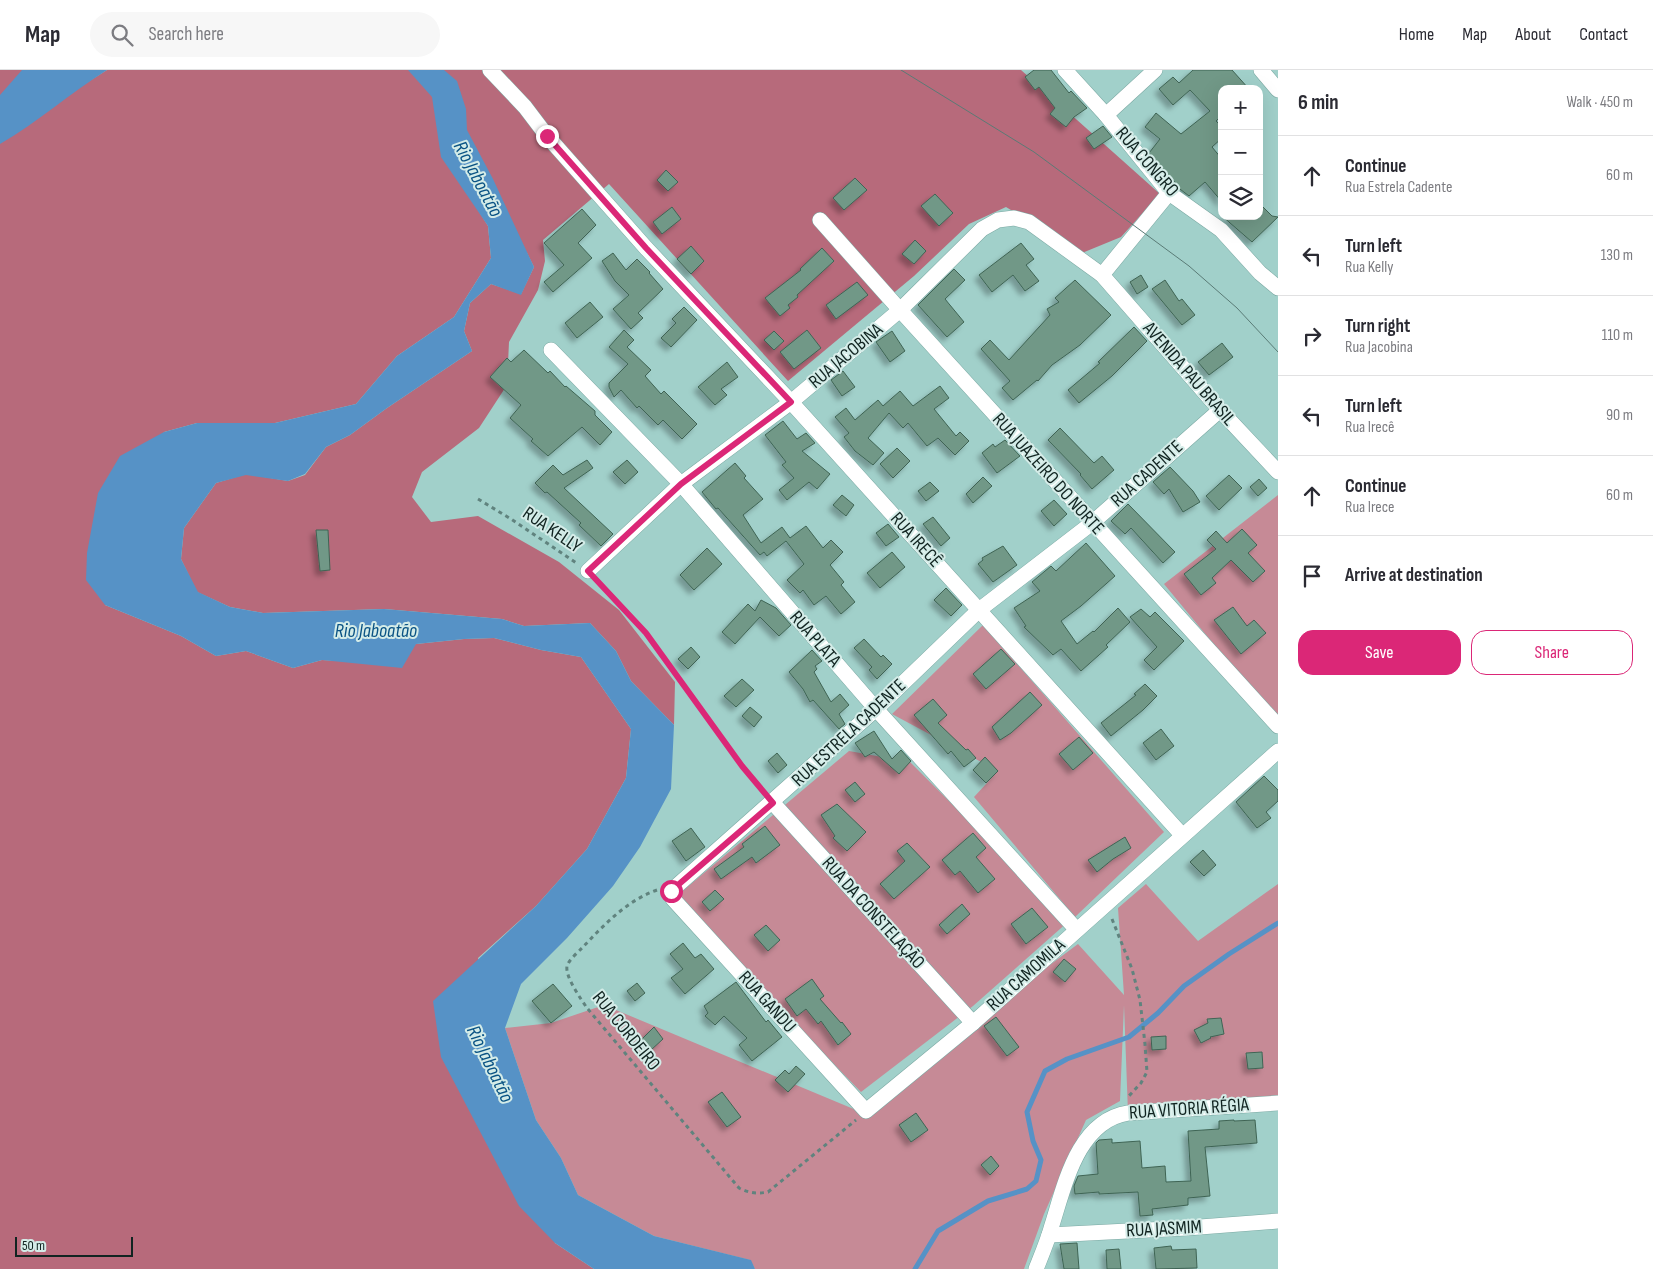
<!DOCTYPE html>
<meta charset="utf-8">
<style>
body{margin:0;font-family:"Sofia Sans Condensed",sans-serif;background:#f7f7f7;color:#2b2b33}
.controls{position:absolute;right:15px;top:15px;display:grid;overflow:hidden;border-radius:10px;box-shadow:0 5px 20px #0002}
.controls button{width:45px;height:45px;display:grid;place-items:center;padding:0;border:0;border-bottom:1px solid #e1e1e2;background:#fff;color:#2b2b33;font:25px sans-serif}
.scale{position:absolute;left:15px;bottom:12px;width:118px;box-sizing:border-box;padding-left:5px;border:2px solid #112421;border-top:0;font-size:14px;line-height:18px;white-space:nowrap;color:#112421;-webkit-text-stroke:4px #d4ece8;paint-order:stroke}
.stop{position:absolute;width:15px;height:15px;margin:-11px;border:4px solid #db2777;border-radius:50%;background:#fff}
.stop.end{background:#db2777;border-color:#fff;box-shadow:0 1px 5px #0008}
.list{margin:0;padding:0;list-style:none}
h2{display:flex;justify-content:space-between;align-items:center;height:65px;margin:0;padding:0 20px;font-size:21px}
h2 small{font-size:16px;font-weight:400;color:#7c7c81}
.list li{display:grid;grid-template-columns:32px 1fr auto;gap:15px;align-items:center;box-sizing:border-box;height:80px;padding:0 20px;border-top:1px solid #e1e1e2}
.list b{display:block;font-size:19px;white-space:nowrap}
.list p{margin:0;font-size:16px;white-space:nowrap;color:#7c7c81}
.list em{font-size:16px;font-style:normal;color:#7c7c81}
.actions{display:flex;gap:10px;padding:15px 20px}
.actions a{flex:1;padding:11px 0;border:1px solid #db2777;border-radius:15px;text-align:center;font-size:18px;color:#db2777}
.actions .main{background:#db2777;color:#fff}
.icon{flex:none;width:28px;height:28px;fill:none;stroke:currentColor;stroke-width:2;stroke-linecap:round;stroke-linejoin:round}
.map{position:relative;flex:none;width:1278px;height:1199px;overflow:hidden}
header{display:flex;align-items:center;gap:30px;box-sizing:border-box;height:70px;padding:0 25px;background:#fff;border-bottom:1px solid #e1e1e2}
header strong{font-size:24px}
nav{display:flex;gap:28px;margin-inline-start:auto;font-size:18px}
.search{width:350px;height:45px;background:#f7f7f7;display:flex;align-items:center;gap:12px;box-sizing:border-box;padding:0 18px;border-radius:28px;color:#7c7c81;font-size:19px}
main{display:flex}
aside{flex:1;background:#fff}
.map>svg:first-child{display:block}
.green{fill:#c68a96}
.forest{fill:#b76a7b}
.water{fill:#5692c6}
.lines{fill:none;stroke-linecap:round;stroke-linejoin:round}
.stream{stroke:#5692c6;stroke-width:5}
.building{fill:#719887;stroke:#3f6454;filter:url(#shadow)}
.minor-casing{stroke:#7ba9a3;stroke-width:16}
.path{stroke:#60837e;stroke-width:3;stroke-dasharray:4 4;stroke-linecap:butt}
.minor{stroke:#fff;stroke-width:15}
.tram{stroke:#5a7b76;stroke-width:1}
.route{stroke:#db2777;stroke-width:6}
.labels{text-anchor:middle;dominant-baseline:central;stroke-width:4;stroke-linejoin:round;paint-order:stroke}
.street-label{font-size:19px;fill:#112421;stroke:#d4ece8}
.water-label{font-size:20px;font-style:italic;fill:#0a5384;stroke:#d4ece8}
</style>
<header>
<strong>Map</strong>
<div class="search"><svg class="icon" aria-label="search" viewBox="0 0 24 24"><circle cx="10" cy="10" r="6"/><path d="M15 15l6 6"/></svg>Search here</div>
<nav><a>Home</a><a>Map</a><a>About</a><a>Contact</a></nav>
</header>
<main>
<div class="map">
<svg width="1278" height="1199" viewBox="0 0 1278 1199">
<defs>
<filter id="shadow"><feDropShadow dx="-4.5" dy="4.5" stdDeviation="2.5" flood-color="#0004"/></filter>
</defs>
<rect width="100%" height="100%" fill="#a1d0ca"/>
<g class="green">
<polygon points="1278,425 1278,656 1221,583 1164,514"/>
<polygon points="983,555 1164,762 1075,847 974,727 998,701 892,644"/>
<polygon points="849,681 910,692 1069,851 973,936 861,1022 673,829"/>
<polygon points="1146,814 1198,871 1278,814 1278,1033 1128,1043 1124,935 1120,1031 1086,1050 1044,1144 1024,1199 755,1199 750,1190 654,1166 578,1125 561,1088 536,1050 505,958 551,953 604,935 856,1040 1078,874 1124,925 1118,838"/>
</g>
<polygon class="forest" points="0,0 24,0 83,15 107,0 1021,0 1160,124 1121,167 1082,183 1006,137 969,154 914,206 788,311 609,114 543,170 545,191 538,220 509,272 507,315 479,358 422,402 412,427 431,452 478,446 559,492 619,540 675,612 674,655 631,611 616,581 590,553 524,556 502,549 384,539 263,543 230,537 197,522 181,489 184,458 216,413 246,404 288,411 305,405 326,377 350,365 387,338 472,281 464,261 470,233 491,214 521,224 534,197 527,183 473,132 488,156 491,188 454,247 397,286 356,334 275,353 197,353 164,362 105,535 181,566 216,586 246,581 293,598 322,590 357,592 416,574 464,569 494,568 541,580 581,587 631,659 626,708 587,779 536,836 478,888 555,1173 594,1199 0,1199"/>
<g class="water">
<path d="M 22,0 L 107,0 C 70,23 38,52 0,74 L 0,25 Z"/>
<polygon points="408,0 444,0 457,11 466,39 467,60 493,109 534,197 521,225 491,214 470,233 464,261 472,281 387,338 350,365 326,377 305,404 288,411 246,405 216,413 184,458 181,489 198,522 230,537 263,543 384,539 502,549 524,556 590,553 616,581 631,611 674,655 671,719 640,777 613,816 567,868 521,914 505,958 536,1050 561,1088 578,1125 654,1166 751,1190 755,1199 594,1199 555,1173 519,1136 441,987 433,931 536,836 587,779 626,708 631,659 581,587 541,580 494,568 464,569 416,574 402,598 322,590 293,598 246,581 216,586 181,566 105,535 86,510 87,483 98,423 120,386 164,362 197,353 275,353 356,334 397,286 454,247 491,188 488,156 441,87 432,27"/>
</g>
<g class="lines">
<polyline class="stream" points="915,1199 938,1161 988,1131 1027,1119 1036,1111 1041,1090 1033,1071 1027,1042 1045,1001 1067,989 1129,967 1158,943 1184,916 1229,884 1278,853"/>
</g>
<g class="building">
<polygon points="1034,0 1051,0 1069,23 1071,21 1087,38 1074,47 1066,57 1050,44 1055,38 1039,17 1035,20 1025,7"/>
<polygon points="1193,0 1232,0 1249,19 1222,19 1222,54 1218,49 1216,51 1222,57 1222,68 1212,77 1222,89 1222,132 1205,112 1189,126 1176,116 1178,115 1166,104 1149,83 1160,69 1145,57 1156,43 1181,64 1210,41 1190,20 1173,35 1159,19 1173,7 1179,13"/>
<polygon points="1103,56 1112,67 1094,79 1086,68"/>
<polygon points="666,100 678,112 668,121 657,110"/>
<polygon points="855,108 867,120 844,140 833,128"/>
<polygon points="935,124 953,143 939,156 921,136"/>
<polygon points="1259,133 1272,146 1278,147 1252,172 1222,146 1259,146"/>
<polygon points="672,137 681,149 662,164 653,152"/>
<polygon points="582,139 596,155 578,173 592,188 553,222 544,212 564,195 544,173"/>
<polygon points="915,170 926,181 914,194 902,184"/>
<polygon points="1021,173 1034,189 1026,195 1039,211 1025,221 1013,205 992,222 979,205"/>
<polygon points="691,176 704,191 691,204 677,189"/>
<polygon points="822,178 834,191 797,225 798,227 788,235 790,238 780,246 765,228 801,200 800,199"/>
<polygon points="613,183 626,200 637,189 650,202 649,203 663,219 638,243 643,248 631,259 613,239 629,225 615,211 602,191"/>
<polygon points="954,199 965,210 945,229 964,252 947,267 918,235"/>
<polygon points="1141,205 1148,217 1137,224 1130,212"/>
<polygon points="1075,210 1111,245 1080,275 1052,295 1038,311 1037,310 1013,330 1002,318 1010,311 981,279 990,270 1009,290 1050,245 1047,239 1059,232 1055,228"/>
<polygon points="1165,210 1179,231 1182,229 1195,245 1182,255 1152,219"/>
<polygon points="857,212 868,225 836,249 826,235"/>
<polygon points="590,232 603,247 577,268 565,253"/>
<polygon points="684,237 697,250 671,277 661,268 676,253 672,249"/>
<polygon points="1134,257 1147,271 1112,306 1079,333 1068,320 1100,293 1098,292"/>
<polygon points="624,260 634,270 627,277 651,300 645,306 661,324 664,321 697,354 682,369 663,350 658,355 639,336 637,338 621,320 614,327 609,317 609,313 628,294 609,277"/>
<polygon points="807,260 821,278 794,299 780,282"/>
<polygon points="774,261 784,271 774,280 764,270"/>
<polygon points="892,261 905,281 890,292 876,272"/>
<polygon points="1222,273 1233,287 1209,305 1198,292"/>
<polygon points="524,280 548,303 550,301 565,317 566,316 595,341 595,345 612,362 600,375 582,357 548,386 531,371 533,369 510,348 521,335 490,307 507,288 511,292"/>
<polygon points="727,292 738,307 721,319 727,325 715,335 698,317"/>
<polygon points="843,301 855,317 842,326 831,310"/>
<polygon points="940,316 949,328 934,339 956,366 960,362 969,371 955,385 938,368 927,376 908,353 903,358 889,343 868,368 884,383 873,395 855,381 844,367 849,363 835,347 846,338 855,350 878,330 883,336 900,321 913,336"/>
<polygon points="783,351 797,369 806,363 815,373 802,381 830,404 817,419 809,412 787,430 779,420 794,408 782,395 786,392 765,365"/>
<polygon points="1060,358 1094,393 1102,386 1114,400 1092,419 1080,405 1081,404 1048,370"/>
<polygon points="1005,370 1020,386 997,403 982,383 993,374 995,377"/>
<polygon points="897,378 910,391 893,408 880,394"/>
<polygon points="587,390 593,398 564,418 613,464 601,476 579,455 581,453 547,422 545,423 535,413 553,395 563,405"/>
<polygon points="627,390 638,402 625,414 613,402"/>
<polygon points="735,393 746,406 744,408 763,429 743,445 761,473 782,457 790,468 806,456 823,478 831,470 843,482 830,495 844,512 841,515 855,532 841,544 826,526 814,535 803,520 800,523 787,510 804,494 786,471 767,486 764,482 760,485 718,438 716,439 702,422"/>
<polygon points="1170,397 1193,421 1200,432 1183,442 1169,419 1164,424 1153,412"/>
<polygon points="1229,405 1242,418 1219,440 1206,426"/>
<polygon points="983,407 992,416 973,433 966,424"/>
<polygon points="1259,409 1267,418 1258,426 1250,417"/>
<polygon points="930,412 939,421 926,431 918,421"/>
<polygon points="842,425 854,435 846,446 833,435"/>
<polygon points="1054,430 1067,444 1054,456 1041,441"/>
<polygon points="1128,434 1175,482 1163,493 1131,458 1125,464 1111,451"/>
<polygon points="933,447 950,468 941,476 923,454"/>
<polygon points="888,454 899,467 886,476 876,463"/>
<polygon points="1242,459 1257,475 1248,483 1265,501 1253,512 1231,490 1212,508 1216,513 1201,525 1184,504 1216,479 1207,470 1216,461 1227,473"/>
<polygon points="316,460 328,460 330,500 320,501"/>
<polygon points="1086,473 1115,506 1081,536 1061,551 1077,574 1093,561 1094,562 1118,538 1130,552 1106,575 1108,577 1081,601 1061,579 1053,585 1024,557 1026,556 1014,538 1040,521 1032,512 1051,496 1056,501"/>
<polygon points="1003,476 1017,495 993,512 978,494 983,490 982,488"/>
<polygon points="707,478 722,494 694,520 680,505"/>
<polygon points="892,482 905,497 880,518 867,503"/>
<polygon points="946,518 962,535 951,546 934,530"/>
<polygon points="761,530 776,538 791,555 779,566 760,547 735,574 722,562 748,534 755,541"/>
<polygon points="1233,537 1247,556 1254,550 1266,563 1241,584 1214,550"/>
<polygon points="1141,539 1150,547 1155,542 1184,571 1154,600 1144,590 1157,577 1130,547"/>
<polygon points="864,569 881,587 883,585 892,594 877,609 869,600 872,597 854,578"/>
<polygon points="691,577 700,587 688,599 678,589"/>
<polygon points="1001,579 1015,594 986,619 973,604"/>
<polygon points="812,580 822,591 815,596 817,599 814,602 831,632 840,624 849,635 839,644 845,654 839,659 813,630 810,632 803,619 789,602"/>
<polygon points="742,609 754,620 736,637 724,626"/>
<polygon points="1145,614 1157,626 1143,640 1111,666 1101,653 1136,625 1134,624"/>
<polygon points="1030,622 1042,635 1011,663 1000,670 992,657"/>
<polygon points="933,629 947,645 938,653 966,680 968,679 976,688 964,697 951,681 948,684 914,645"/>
<polygon points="750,637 762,647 754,657 742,646"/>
<polygon points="1161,659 1174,676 1156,690 1143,673"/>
<polygon points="874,661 892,689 901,680 911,691 899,704 874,682 865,687 855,673"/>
<polygon points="1079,667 1093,683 1073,700 1059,684"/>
<polygon points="777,683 787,695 778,703 768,691"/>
<polygon points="985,687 998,701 986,713 973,700"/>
<polygon points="1264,706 1278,720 1278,731 1266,742 1271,748 1257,758 1236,732"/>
<polygon points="855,712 865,724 855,732 845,720"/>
<polygon points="837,734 866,762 847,781 833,768 835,766 821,745"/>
<polygon points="765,756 780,775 756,793 752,787 721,809 714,799 744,777 742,774"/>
<polygon points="691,758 705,777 686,791 672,771"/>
<polygon points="973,763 986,778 976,787 995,809 978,823 960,801 955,805 942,790"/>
<polygon points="1125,767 1131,778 1113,789 1097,802 1088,790"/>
<polygon points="907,773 930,797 894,829 880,814 905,791 897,781"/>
<polygon points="1203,780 1216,795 1204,806 1190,792"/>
<polygon points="715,820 724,829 710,841 702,832"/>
<polygon points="962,834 970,844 947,864 939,855"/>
<polygon points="1032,838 1048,857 1026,874 1011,854"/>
<polygon points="766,855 780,870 768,881 754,865"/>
<polygon points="683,873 695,888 701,884 714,899 685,924 671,908 683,899 670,884"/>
<polygon points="1064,889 1076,899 1065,912 1053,902"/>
<polygon points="812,909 824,926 820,929 841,953 842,952 851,964 838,975 821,951 818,954 806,939 797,946 785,929"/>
<polygon points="736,912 766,952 768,950 782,967 752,991 739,975 747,968 724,946 715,955 705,946 708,943 704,936"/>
<polygon points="637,913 645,923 635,931 627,921"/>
<polygon points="553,914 572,936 551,953 532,931"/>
<polygon points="996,947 1019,977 1007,986 984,956"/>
<polygon points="1221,948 1224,964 1210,967 1211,968 1201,973 1194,960 1208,953 1207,949"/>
<polygon points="654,957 663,969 651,980 641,970"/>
<polygon points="1166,966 1166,979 1152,980 1151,967"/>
<polygon points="1262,982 1263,998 1248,999 1246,983"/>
<polygon points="796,996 805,1004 788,1022 775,1010 785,1000 789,1004"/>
<polygon points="722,1022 741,1047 727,1057 708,1032"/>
<polygon points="916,1043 928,1060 911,1072 899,1055"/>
<polygon points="1234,1050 1234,1051 1255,1050 1257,1073 1205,1077 1210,1126 1188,1128 1188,1135 1152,1139 1153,1145 1140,1146 1138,1122 1099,1124 1099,1122 1075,1124 1074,1116 1078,1106 1098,1104 1096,1073 1099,1070 1112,1069 1112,1073 1140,1071 1142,1098 1165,1096 1166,1112 1191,1111 1188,1061 1219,1059 1219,1051"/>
<polygon points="991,1086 999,1096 990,1105 981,1095"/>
<polygon points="1077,1173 1079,1199 1064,1199 1060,1174"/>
<polygon points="1171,1176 1172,1180 1196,1179 1197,1198 1156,1199 1154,1178"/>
<polygon points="1119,1179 1121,1199 1107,1199 1106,1180"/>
</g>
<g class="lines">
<defs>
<g id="minor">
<polyline points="490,0 525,37 547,66 646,178 791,332 1182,765"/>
<polyline points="1065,0 1106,45 1169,123 1221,160 1260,203 1278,218"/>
<polyline points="1261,0 1278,20"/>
<polyline points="1106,45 1155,0"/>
<polyline points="820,150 900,240 1278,656"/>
<polyline points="1102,205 1169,123"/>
<polyline points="551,280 681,414 876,639 1076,859"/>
<polyline points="1220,340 1092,453 979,540 876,639 671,821 673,829 866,1041 973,953 1278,681"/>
<polyline points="588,501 681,414 791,332 900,240 982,159 998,150 1014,148 1029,152 1102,205 1220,340 1278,402"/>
<polyline points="773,733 973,953"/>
<polyline points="1049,1165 1187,1158 1278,1151"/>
<path d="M 1036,1199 C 1042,1184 1048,1170 1052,1155 C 1065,1114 1078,1051 1128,1043 L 1278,1033"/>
</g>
</defs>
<use href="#minor" class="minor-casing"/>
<g class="path">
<polyline points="478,429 511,449 578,494"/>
<polyline points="598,511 646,563 742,696 764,722"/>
<path d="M 657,820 C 626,831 604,855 582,878 C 577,883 569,890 567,896 C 565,907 581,929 587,938 L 739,1118 C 749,1123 757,1124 768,1122 L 856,1050"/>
<polyline points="1112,849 1132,899 1140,930 1145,974 1147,1002 1141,1013 1127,1028"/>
</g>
<use href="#minor" class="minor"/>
<polyline class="tram" points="901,0 1034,82 1189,196 1237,238 1278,282"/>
</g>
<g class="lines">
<polyline class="route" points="547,66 646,178 791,332 681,414 588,501 646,563 742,696 773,733 671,821"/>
</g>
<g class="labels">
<g class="street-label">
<text transform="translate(1147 92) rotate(49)">RUA CONGRO</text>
<text transform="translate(846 286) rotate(-40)">RUA JACOBINA</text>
<text transform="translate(1189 304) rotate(49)">AVENIDA PAU BRASIL</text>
<text transform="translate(1048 404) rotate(48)">RUA JUAZEIRO DO NORTE</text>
<text transform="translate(1147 404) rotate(-42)">RUA CADENTE</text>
<text transform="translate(552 460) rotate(34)">RUA KELLY</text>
<text transform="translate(916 470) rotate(48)">RUA IRECÊ</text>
<text transform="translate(815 569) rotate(49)">RUA PLATA</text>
<text transform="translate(849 663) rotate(-43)">RUA ESTRELA CADENTE</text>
<text transform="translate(873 843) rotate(48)">RUA DA CONSTELAÇÃO</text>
<text transform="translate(1026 905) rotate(-42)">RUA CAMOMILA</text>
<text transform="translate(767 932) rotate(48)">RUA GANDU</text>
<text transform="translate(626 961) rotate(51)">RUA CORDEIRO</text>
<text transform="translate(1189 1039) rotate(-4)">RUA VITORIA RÉGIA</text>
<text transform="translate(1164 1159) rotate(-3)">RUA JASMIM</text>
</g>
<g class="water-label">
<text transform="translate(478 109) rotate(62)">Rio Jaboatão</text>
<text x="376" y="561">Rio Jaboatão</text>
<text transform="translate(490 994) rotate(64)">Rio Jaboatão</text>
</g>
</g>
</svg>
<div class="controls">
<button>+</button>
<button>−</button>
<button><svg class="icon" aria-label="layers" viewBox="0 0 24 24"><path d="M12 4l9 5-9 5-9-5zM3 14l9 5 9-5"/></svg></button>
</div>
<div class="scale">50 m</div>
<div class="stop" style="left:671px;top:821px"></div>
<div class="stop end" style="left:547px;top:66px"></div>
</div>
<aside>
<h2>6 min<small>Walk · 450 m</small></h2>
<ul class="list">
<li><svg class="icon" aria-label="ahead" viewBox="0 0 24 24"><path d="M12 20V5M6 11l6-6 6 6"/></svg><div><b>Continue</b><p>Rua Estrela Cadente</p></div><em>60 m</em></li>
<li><svg class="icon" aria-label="left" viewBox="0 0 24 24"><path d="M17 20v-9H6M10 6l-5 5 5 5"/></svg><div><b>Turn left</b><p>Rua Kelly</p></div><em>130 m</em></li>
<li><svg class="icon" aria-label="right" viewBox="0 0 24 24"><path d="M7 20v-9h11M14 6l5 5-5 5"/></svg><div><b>Turn right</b><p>Rua Jacobina</p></div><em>110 m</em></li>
<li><svg class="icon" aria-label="left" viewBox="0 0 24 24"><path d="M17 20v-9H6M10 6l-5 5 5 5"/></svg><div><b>Turn left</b><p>Rua Irecê</p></div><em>90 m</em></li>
<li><svg class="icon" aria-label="ahead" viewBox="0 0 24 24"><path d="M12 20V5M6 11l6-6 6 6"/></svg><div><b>Continue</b><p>Rua Irece</p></div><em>60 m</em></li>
<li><svg class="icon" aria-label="arrive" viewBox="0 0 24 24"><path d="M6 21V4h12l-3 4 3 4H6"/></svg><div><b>Arrive at destination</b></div></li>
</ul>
<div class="actions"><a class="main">Save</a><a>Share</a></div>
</aside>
</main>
